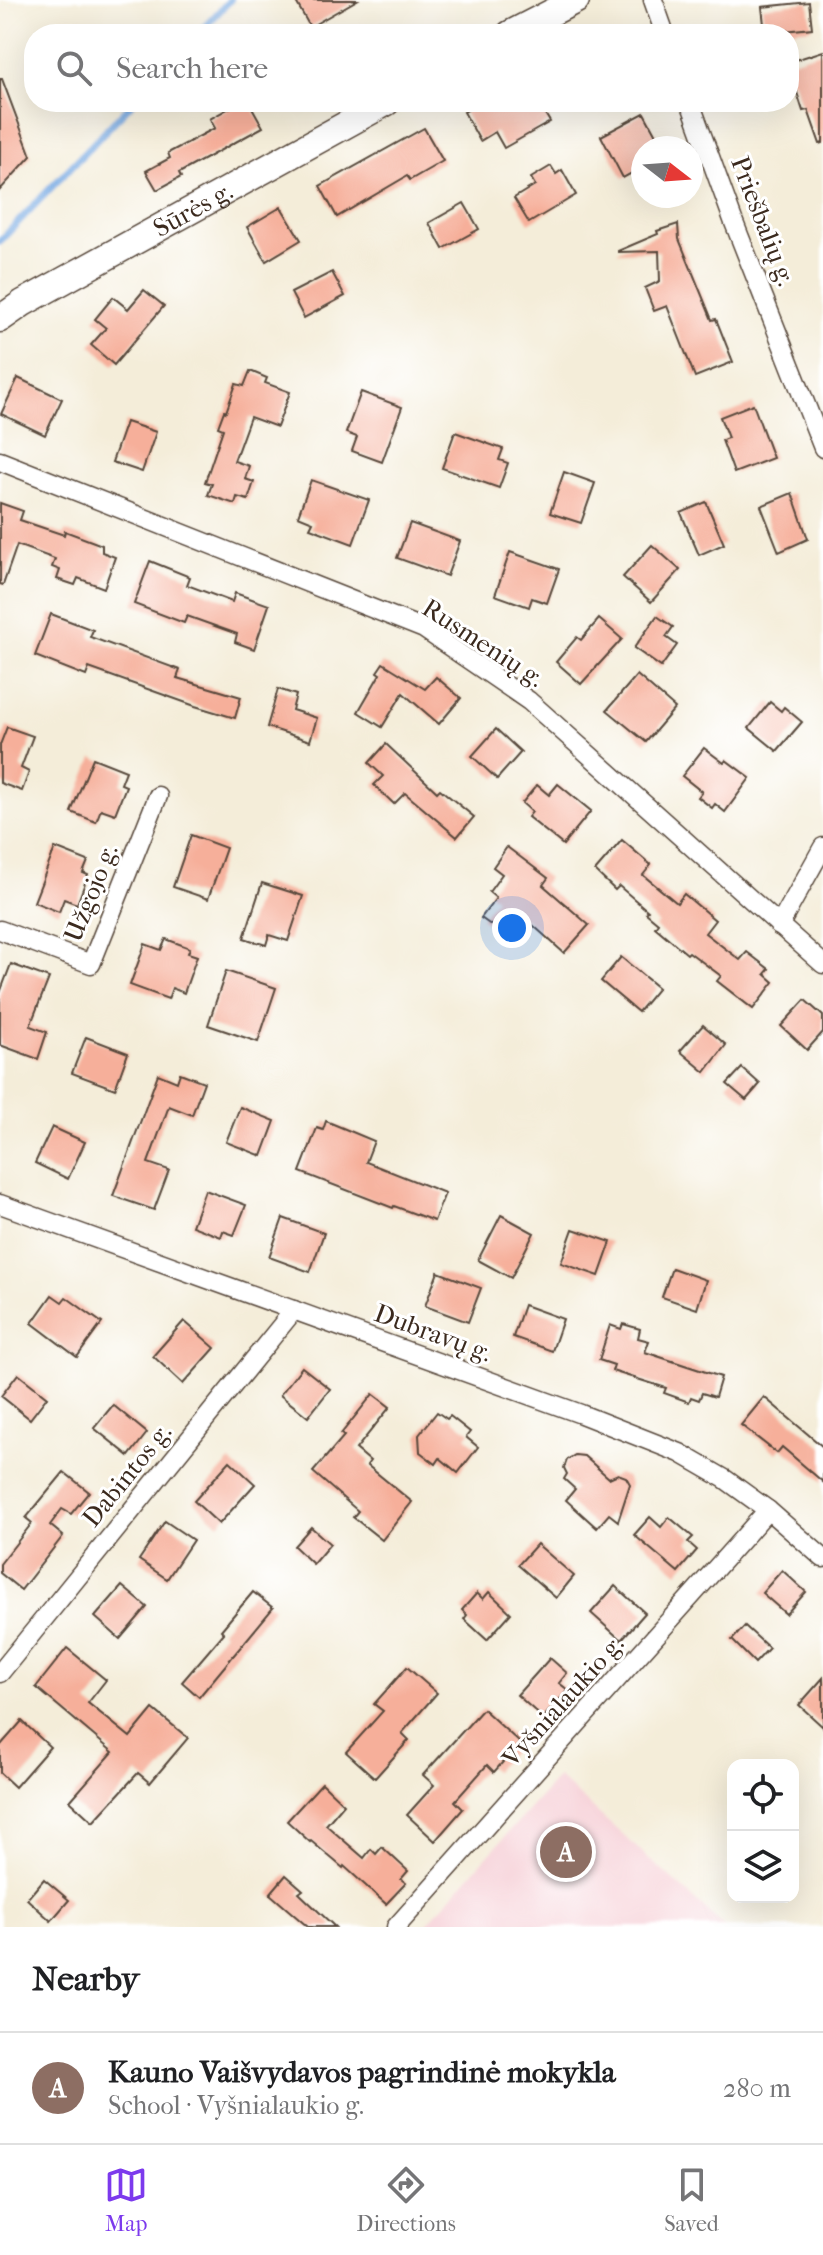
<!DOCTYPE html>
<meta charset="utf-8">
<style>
body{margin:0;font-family:"IM FELL French Canon",serif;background:#f6f6f6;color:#202124}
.controls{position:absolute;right:24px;bottom:24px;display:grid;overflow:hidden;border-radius:16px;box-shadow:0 8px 32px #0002}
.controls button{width:72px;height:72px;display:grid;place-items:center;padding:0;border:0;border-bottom:2px solid #e0e0e0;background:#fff;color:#202124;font:40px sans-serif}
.compass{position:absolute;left:631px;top:136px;width:72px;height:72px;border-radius:50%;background:#fff;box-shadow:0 8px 32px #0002;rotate:107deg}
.you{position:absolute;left:512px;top:928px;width:28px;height:28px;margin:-20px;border:6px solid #fff;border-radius:50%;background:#1a73e8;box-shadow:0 0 0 12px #1a73e833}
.badge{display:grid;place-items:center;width:52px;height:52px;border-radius:50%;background:#7c3aed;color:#fff;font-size:26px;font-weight:700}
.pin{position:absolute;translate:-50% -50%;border:4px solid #fff;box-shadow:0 2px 8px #0006}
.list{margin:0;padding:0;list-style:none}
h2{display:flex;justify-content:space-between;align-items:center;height:104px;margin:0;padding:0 32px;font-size:34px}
h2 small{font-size:26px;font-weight:400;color:#757577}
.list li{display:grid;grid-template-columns:52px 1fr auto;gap:24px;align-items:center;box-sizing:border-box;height:112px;padding:0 32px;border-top:2px solid #e0e0e0}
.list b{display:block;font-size:30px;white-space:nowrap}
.list p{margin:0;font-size:26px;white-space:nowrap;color:#757577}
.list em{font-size:26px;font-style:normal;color:#757577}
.icon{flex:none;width:44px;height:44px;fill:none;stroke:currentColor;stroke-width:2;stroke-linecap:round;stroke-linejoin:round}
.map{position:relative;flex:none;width:823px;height:1927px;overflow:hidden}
.search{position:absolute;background:#fff;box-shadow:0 8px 32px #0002;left:24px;right:24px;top:24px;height:88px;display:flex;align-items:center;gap:20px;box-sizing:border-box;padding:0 28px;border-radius:32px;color:#757577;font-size:30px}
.sheet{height:216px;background:#fff}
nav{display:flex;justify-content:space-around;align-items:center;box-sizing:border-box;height:112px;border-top:2px solid #e0e0e0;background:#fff;font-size:22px;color:#757577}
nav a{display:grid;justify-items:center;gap:4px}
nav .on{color:#7c3aed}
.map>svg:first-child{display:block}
.built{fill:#f6cfd6}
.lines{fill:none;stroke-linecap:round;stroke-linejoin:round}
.stream{stroke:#76a9e2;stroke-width:7}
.building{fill:#f6af9a}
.street-casing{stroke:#57473a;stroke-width:21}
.secondary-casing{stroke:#57473a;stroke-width:29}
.street{stroke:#fff;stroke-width:18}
.secondary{stroke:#fff;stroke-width:26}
.labels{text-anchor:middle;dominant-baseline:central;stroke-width:6;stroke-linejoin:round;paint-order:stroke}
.street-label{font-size:26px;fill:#3b2a1e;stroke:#fff}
</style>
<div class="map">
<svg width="823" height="1927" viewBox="0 0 823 1927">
<rect width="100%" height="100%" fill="#fff"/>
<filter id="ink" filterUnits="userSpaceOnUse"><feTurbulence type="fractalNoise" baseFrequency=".0125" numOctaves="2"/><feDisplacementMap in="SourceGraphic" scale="16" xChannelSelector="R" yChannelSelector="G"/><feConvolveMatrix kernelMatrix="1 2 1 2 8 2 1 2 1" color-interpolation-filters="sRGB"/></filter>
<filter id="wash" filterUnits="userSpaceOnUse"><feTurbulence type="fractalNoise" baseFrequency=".006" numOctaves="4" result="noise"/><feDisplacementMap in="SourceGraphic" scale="32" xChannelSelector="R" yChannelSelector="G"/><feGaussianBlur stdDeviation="1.8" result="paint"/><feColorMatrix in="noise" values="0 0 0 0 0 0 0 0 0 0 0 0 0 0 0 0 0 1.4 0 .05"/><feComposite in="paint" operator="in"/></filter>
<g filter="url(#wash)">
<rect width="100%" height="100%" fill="#f4edd9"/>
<polygon class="built" points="558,1777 725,1927 424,1927"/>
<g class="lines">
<g class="stream">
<polyline points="198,34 230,0"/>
<polyline points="0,241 133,102"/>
</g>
</g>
<g id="blocks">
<g class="building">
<polygon points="295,0 357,0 310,27"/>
<polygon points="809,2 812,28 765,33 762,7"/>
<polygon points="823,51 823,143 820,144 808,110 803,111 793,80 789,82 789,62"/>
<polygon points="0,79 2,79 31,156 0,190"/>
<polygon points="240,102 249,102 263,127 179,173 181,177 157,190 146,171 170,158 168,153 215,128 210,119"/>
<polygon points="482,102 538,102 550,122 504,148 495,132 480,141 464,112"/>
<polygon points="644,113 663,148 643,148 643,167 623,178 601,136"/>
<polygon points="424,128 443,161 410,180 407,176 337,217 320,186"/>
<polygon points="551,166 556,174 562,170 576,195 529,223 514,198 535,185 531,178"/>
<polygon points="464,203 479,229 443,249 429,223"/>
<polygon points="281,207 301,240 266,261 247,227"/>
<polygon points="678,224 679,239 712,320 716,319 733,362 695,377 667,306 654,311 645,288 660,281 659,251 618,252 618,251 658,234 657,231"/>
<polygon points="332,272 345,296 304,318 291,293"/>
<polygon points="144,290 164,306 114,365 91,345 106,328 95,319 113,297 128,309"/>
<polygon points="250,371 267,378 265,383 290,392 277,427 250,417 234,461 249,466 245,479 254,482 248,500 237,497 235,504 208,495 212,484 205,482 223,429 218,427 224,411 226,412 236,384 244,386"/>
<polygon points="18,378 62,399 45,435 1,414"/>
<polygon points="361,392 402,407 382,462 352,451 357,437 346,433"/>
<polygon points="753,404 773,458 734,473 722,440 728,438 720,417"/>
<polygon points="126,422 156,432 142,472 112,462"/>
<polygon points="455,432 503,449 499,460 508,463 499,488 442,468"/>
<polygon points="564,472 595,483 581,523 550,513"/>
<polygon points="311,480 369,500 353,544 310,528 313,522 298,516"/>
<polygon points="792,493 808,539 779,552 761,506"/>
<polygon points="706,502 724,544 699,555 681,513"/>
<polygon points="0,503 23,511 20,520 64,535 65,531 102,545 102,552 115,557 104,588 78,578 75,585 57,579 60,570 52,567 55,559 17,545 3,585 0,584"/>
<polygon points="410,523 460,541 447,576 397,558"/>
<polygon points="652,545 680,570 651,602 623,577"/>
<polygon points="510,552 559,569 547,603 532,598 529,607 495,595"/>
<polygon points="150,561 190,577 187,585 232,602 235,593 269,605 254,649 235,642 237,634 187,616 184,623 134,604"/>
<polygon points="51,614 93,630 90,637 180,670 177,678 241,697 235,718 195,706 89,668 86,676 35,656"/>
<polygon points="657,616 673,627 666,637 677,645 661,667 634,648"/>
<polygon points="599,619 622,639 581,684 556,662 577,637 581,640"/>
<polygon points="383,663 425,689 436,677 461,698 439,724 403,693 382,727 358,712 380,674 377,672"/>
<polygon points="637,675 675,708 646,742 607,710"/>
<polygon points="278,689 296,695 292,710 317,718 310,741 267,727"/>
<polygon points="770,702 781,711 784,707 802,722 777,751 749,728"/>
<polygon points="7,727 33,736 21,768 29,772 22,791 0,783 0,745"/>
<polygon points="496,729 521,752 497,779 472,756"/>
<polygon points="386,744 437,792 440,789 474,817 457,837 405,793 394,804 374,785 383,776 369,763"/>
<polygon points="704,748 724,763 726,760 750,778 725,812 715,804 712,808 698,797 702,792 682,776"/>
<polygon points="93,758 126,771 121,784 126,786 115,814 101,809 96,822 71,812"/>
<polygon points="558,784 591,811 563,845 528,817 532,812 522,803 537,785 549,795"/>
<polygon points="191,835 226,848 208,899 173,887"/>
<polygon points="622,840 651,865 643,875 677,903 684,894 715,920 705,933 740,960 747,952 769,969 765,974 774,982 753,1009 717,981 721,976 689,952 687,954 655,927 658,923 646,913 648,911 619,886 615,890 595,871"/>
<polygon points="507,847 548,878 543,885 589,925 564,953 525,918 521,924 511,916 499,931 481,918 496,898 489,892 502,874 493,867"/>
<polygon points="55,848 88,861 83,873 88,875 77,904 64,899 59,912 34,902"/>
<polygon points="262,883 303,896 288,941 269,935 266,945 244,938"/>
<polygon points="166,939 190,948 188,953 197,956 184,993 172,988 168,999 130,985 145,944 161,950"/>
<polygon points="621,957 658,988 638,1012 601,981"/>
<polygon points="11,964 49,978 30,1026 47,1032 38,1059 0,1045 0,993"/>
<polygon points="226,971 276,988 258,1042 208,1025"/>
<polygon points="805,1000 823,1016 823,1032 807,1050 781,1026"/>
<polygon points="703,1025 726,1045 705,1072 680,1051"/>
<polygon points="86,1037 128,1053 115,1089 72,1073"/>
<polygon points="742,1068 760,1084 746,1100 727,1084"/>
<polygon points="180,1073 204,1082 192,1115 169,1106 148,1163 169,1170 154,1210 113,1196 158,1074 177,1082"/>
<polygon points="240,1107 275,1121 262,1156 226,1142"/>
<polygon points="326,1121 374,1141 366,1162 445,1193 434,1221 394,1206 393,1208 300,1172 317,1128 323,1130"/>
<polygon points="52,1127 85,1142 68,1179 35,1163"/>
<polygon points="205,1190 246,1205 234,1235 223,1231 221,1237 192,1226"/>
<polygon points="501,1215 534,1233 511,1278 478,1260"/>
<polygon points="283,1218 324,1233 310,1272 269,1257"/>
<polygon points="573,1229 611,1242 599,1276 561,1263"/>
<polygon points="672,1268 706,1280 697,1309 662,1297"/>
<polygon points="438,1272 481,1288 468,1322 425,1306"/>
<polygon points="52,1295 62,1302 66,1297 102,1323 77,1357 32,1323"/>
<polygon points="524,1305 563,1319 552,1351 513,1337"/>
<polygon points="184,1321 215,1348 183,1384 153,1356"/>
<polygon points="623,1324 640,1329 638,1338 649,1341 645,1352 721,1377 715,1397 702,1393 699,1400 691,1397 689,1402 664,1393 666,1388 612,1371 614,1365 599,1360 610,1325 621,1329"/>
<polygon points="302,1367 330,1389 308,1417 280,1395"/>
<polygon points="18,1374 47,1397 30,1419 1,1396"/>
<polygon points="373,1394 390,1407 356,1449 370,1461 367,1465 412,1502 382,1540 353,1517 358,1511 313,1472 344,1436 341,1434"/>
<polygon points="764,1397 823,1447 823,1482 782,1447 777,1453 741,1425"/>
<polygon points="113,1405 147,1433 129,1456 94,1428"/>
<polygon points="437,1412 447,1419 450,1416 470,1432 466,1437 478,1447 458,1473 440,1458 436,1464 420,1452 419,1435"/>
<polygon points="575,1455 584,1456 609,1478 618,1474 626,1477 630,1484 618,1521 609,1514 597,1528 566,1500 575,1489 564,1479 567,1474 564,1468 567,1460"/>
<polygon points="230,1461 255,1484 219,1524 194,1501"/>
<polygon points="64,1472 89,1492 71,1514 62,1509 50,1525 63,1536 21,1590 0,1573 0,1564 32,1523 26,1518"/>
<polygon points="650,1517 661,1527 669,1517 693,1537 688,1542 697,1550 678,1572 634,1535"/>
<polygon points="165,1521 193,1540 167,1579 139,1560"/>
<polygon points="311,1527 330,1544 313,1564 294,1546"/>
<polygon points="537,1544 574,1576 556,1598 518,1565"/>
<polygon points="782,1570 806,1592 786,1614 762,1593"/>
<polygon points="122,1586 147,1607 120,1639 95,1617"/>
<polygon points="615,1586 645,1613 621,1640 591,1613"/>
<polygon points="253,1592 273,1608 199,1697 182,1682 224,1633 221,1630"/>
<polygon points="489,1592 511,1613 487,1640 464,1619 467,1615 462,1610 477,1593 483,1599"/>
<polygon points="745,1626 769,1648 755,1663 732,1640"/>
<polygon points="67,1648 106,1680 88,1703 130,1737 153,1709 188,1738 150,1783 138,1773 93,1822 70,1801 113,1752 36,1687"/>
<polygon points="550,1658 567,1673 559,1683 568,1690 543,1718 517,1695"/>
<polygon points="407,1667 437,1693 402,1733 409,1740 375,1778 346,1752 383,1711 374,1704"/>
<polygon points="823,1678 823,1727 799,1705"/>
<polygon points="483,1709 520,1743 494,1772 487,1765 455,1801 463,1809 435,1841 407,1815 434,1785 423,1775"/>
<polygon points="22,1721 50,1747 15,1787 0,1773 0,1746"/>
<polygon points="322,1783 344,1804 326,1825 364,1858 371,1849 376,1854 382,1847 408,1871 401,1879 406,1883 386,1904 344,1866 343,1868 311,1841 310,1842 287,1821"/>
<polygon points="286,1875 303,1890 299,1893 335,1927 308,1927 270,1894"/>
<polygon points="44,1879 69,1900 51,1921 27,1899"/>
</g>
</g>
</g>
<g filter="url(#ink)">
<use href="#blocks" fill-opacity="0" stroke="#57473a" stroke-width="2"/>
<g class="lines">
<defs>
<g id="street">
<polyline points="653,0 665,34"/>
<polyline points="690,102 733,220 823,448"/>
<polyline points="0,461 424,629 529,701 823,964"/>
<polyline points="779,926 823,847"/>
<polyline points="0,930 91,964 158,796"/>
<polyline points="0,1204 581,1414 680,1453 725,1479 768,1510 823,1558"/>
<polyline points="0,1673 294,1310"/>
<polyline points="396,1927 768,1510"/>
</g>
<g id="secondary">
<polyline points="510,34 576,0"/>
<path id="s1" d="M 0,319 L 23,303 L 387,102"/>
</g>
</defs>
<use href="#street" class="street-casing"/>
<use href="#secondary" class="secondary-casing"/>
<use href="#street" class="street"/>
<use href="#secondary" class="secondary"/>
</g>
</g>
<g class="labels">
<g class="street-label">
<text stroke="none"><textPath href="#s1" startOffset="222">Sūrės g.</textPath></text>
<text transform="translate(763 221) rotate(69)">Priešbalių g.</text>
<text transform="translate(483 643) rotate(33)">Rusmenių g.</text>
<text transform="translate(91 893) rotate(-68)">Užgojo g.</text>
<text transform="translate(433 1333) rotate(20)">Dubravų g.</text>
<text transform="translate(127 1475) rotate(-51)">Dabintos g.</text>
<text transform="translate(563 1701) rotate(-48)">Vyšnialaukio g.</text>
</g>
</g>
</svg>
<div class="controls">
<button><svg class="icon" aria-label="locate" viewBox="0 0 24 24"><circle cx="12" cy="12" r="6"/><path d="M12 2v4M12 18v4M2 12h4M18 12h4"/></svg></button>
<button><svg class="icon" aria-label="layers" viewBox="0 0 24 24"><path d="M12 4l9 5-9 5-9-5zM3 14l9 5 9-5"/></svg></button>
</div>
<svg class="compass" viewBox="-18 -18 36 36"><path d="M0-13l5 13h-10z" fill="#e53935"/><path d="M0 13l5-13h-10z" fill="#757577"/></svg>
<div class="you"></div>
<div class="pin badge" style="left:566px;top:1852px;background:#8d6e63">A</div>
<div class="search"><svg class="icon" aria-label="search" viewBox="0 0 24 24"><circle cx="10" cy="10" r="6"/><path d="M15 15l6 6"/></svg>Search here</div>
</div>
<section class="sheet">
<h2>Nearby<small></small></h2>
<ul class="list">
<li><span class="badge" style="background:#8d6e63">A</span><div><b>Kauno Vaišvydavos pagrindinė mokykla</b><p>School · Vyšnialaukio g.</p></div><em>280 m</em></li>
</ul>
</section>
<nav>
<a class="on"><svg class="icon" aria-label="map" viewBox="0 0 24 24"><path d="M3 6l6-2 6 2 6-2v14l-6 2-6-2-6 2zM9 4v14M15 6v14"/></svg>Map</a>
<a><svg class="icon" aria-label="directions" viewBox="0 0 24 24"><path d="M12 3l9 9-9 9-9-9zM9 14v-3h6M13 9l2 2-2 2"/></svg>Directions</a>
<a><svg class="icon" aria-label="saved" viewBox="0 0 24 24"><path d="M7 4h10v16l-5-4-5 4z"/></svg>Saved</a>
</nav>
